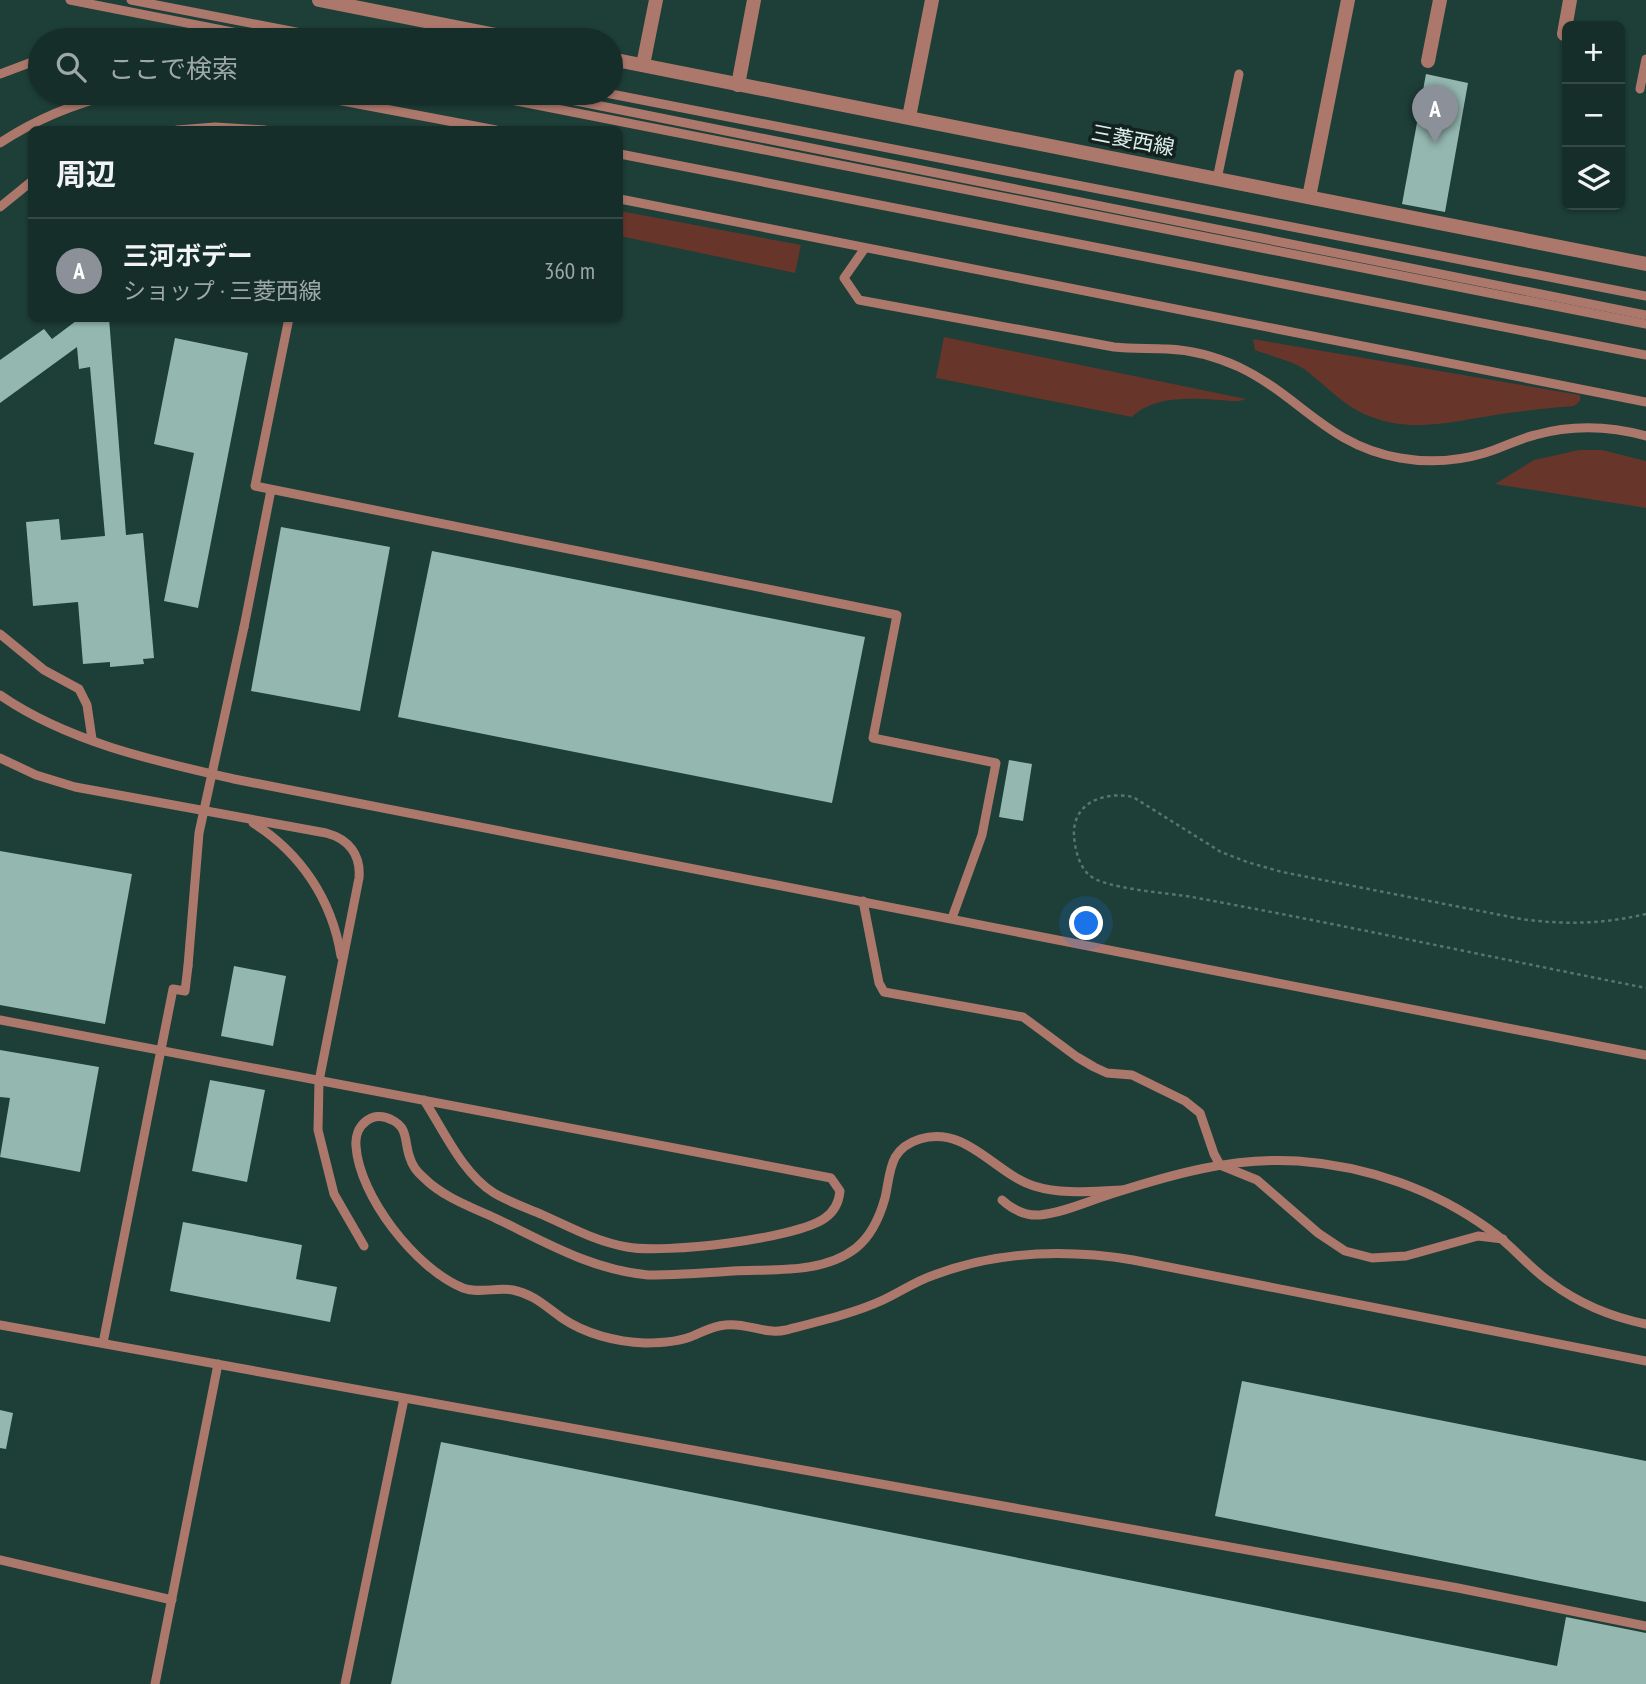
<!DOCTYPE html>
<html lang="ja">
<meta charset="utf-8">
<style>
body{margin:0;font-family:"PT Sans Narrow","Noto Sans JP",sans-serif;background:#1f3632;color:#f1f3f6}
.controls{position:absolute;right:21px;top:21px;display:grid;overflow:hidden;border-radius:10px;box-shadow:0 2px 5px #0004}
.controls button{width:63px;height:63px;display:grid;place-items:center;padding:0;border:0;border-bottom:2px solid #354a47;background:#162e2a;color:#f1f3f6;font:35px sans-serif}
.you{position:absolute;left:1087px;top:924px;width:24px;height:24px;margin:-18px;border:5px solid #fff;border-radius:50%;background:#1a73e8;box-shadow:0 0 0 10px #1a73e833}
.badge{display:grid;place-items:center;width:46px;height:46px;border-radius:50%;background:#8c9099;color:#fff;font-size:23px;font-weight:700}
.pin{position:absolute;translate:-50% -58px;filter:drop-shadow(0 2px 4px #0008)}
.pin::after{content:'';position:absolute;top:37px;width:24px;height:21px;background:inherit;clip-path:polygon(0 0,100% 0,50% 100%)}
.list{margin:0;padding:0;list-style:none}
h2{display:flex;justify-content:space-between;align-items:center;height:91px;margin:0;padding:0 28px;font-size:30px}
h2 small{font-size:23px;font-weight:400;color:#9ea8a8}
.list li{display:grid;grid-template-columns:46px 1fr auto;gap:21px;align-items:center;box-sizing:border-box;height:105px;padding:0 28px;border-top:2px solid #354a47}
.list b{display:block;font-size:26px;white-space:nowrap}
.list p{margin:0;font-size:23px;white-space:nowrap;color:#9ea8a8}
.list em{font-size:23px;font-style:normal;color:#9ea8a8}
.icon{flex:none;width:38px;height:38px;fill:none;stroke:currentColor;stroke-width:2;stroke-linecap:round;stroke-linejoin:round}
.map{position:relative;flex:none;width:1646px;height:1684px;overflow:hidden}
.search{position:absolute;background:#162e2a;box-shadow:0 2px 5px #0004;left:28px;top:28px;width:595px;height:77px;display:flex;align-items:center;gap:18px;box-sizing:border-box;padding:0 24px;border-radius:38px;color:#9ea8a8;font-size:26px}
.panel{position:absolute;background:#162e2a;box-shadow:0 2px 5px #0004;left:28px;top:126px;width:595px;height:196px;border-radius:10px}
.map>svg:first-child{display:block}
.green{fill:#68352b}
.building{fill:#94b7b0}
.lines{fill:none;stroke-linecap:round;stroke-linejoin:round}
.path{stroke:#59746f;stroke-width:2.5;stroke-dasharray:3.5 3.5;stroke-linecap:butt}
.lane{stroke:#ad786c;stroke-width:9}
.street{stroke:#ad786c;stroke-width:14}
.lane-bridge{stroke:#ad786c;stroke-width:9}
.labels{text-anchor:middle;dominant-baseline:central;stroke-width:7;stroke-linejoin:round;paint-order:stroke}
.street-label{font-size:21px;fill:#ddefeb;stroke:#14221f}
</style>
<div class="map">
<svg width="1646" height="1684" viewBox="0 0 1646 1684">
<rect width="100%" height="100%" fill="#1e3e38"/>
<g class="green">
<polygon points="620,211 801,245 795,273 620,236"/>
<path d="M 944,337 L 1246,399 C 1236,403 1228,400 1218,400 C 1191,398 1153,396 1132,417 L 936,378 Z"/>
<path d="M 1253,339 L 1580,395 L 1580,401 L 1574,406 C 1548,408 1521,411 1495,415 C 1452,422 1410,433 1369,416 C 1343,406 1326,385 1304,369 C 1291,360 1270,356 1255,350 Z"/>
<polygon points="1579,450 1602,450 1646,461 1646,508 1495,484 1534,460"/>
</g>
<g class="building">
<polygon points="1426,74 1468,83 1445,212 1402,204"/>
<polygon points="80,318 109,318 126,535 143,533 154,658 143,659 144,664 110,667 110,662 83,664 78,602 33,606 26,522 59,519 61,540 105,536 90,367 79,369 77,347 0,403 0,360 44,329 52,339"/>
<polygon points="175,338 248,353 198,608 164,601 194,453 154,444"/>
<polygon points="281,527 390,547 360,711 251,691"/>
<polygon points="432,551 865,637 832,803 398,717"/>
<polygon points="1009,760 1032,764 1023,821 999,817"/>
<polygon points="0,851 132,874 105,1024 0,1005"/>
<polygon points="234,966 286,976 273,1046 221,1036"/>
<polygon points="0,1050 99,1067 80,1172 0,1157 10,1098 0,1097"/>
<polygon points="210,1080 265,1090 247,1182 192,1171"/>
<polygon points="183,1222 302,1245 296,1279 337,1287 330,1322 170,1291"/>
<polygon points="1242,1381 1646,1461 1646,1602 1215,1516"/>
<polygon points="0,1410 13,1413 6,1449 0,1448"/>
<polygon points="441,1442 1557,1666 1566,1617 1646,1633 1646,1684 391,1684"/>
</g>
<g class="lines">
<path class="path" d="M 1646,914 C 1604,924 1564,925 1521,919 L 1282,872 L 1247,862 L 1221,852 L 1133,797 C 1105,791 1072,802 1074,836 C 1075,849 1079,866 1089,875 C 1105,889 1169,893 1192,897 C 1344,925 1495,958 1646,988"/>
<g class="lane">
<polyline points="70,0 273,40"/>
<polyline points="131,0 337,40"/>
<polyline points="107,40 169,37 206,40"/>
<polyline points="0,74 40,59"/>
<polyline points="1640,89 1646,59"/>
<polyline points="300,93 496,130"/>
<polyline points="476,93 1646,324"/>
<polyline points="536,93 1646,315"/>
<polyline points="606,93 1646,296"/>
<polyline points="177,130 215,127 265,130"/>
<path d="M 0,143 C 36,119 76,103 118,93"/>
<polyline points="620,154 1646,355"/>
<polyline points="1217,179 1239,74"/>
<polyline points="620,199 1646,402"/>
<polyline points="0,207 32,181"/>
<path d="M 865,248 L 844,278 L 859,300 L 1114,347 C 1132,349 1149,348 1167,349 C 1192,350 1217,357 1239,367 C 1300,396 1328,446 1400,458 C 1428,463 1458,461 1485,453 C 1502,448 1518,439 1535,435 C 1571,425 1610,426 1646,436"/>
<polyline points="289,318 255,486 897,615 873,738 996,763 982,835 952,918"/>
<polyline points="244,627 271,490"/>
<polyline points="0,634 44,670 79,689 87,705 92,739"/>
<path d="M 0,695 C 68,742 155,761 234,779 L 1646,1055"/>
<path d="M 0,758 L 36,775 L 75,787 L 326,833 C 349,839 361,855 359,878 L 319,1081 L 318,1130 L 334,1194 L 364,1246"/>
<path d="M 253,823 C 301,853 332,900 341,956"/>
<polyline points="863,901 879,983 884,992 1023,1017 1077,1057 1094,1067 1107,1073 1132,1075 1185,1101 1200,1113 1214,1154 1220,1165 1257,1180 1318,1233 1345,1251 1372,1258 1406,1256 1478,1236 1503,1239"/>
<path d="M 0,1020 C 277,1071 554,1125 831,1178 L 840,1191 C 839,1202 835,1211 825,1218 C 796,1239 664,1254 627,1247 C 597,1242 570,1227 543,1215 C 527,1208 509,1202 494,1193 C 462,1173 444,1131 424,1100"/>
<path d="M 1123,1190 C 1093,1191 1063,1195 1034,1186 C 994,1173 966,1125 920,1139 C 888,1149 891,1172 885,1198 C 880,1216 871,1236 856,1248 C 823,1274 773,1269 733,1271 C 705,1273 677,1275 648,1275 C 592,1270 545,1242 495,1218 C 471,1207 443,1197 424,1178 C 418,1173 412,1165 410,1158 C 404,1143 409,1128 392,1120 C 372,1109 354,1126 356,1146 C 359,1196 416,1269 463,1288 C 479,1294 496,1287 513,1290 C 533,1294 545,1306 562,1318 C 585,1334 617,1342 645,1343 C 662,1343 680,1342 695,1335 C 705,1331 713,1326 725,1325 C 747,1322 764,1335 786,1330 C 817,1322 855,1313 883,1300 C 900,1292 916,1281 934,1275 C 998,1251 1066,1249 1133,1260 L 1646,1361"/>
<path d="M 1002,1200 C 1013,1210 1025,1216 1040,1215 C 1063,1213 1089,1201 1111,1194 C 1173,1174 1232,1157 1298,1161 C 1366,1166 1434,1189 1490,1230 C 1512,1245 1528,1267 1550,1282 C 1578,1303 1611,1317 1646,1324"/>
<polyline points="0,1325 1458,1588 1646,1626"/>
<polyline points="103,1343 173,989 185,991 188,966"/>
<polyline points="0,1560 172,1600"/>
<polyline points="155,1684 218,1364"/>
<polyline points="345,1684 404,1399"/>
</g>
<g class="street">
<polyline points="319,0 521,40"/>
<polyline points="1564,34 1570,0"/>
<polyline points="611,59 1646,264"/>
<polyline points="1428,61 1440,0"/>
<polyline points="643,65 656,0"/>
<polyline points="738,85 754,0"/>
<polyline points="909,117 932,0"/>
<polyline points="1309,197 1348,0"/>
</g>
<polyline class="lane-bridge" points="188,966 199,833 244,627"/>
</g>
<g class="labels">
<g class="street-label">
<text transform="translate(1133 140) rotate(11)">三菱西線</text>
</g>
</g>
</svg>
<div class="controls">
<button>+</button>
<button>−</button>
<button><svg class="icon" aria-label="layers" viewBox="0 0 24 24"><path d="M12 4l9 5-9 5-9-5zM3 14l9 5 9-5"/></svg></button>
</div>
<div class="you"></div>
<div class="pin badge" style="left:1435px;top:143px">A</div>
<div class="search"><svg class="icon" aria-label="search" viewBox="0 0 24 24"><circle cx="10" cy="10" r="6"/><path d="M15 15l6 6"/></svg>ここで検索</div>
<section class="panel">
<h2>周辺<small></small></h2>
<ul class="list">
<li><span class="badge">A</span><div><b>三河ボデー</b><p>ショップ · 三菱西線</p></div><em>360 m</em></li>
</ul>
</section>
</div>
